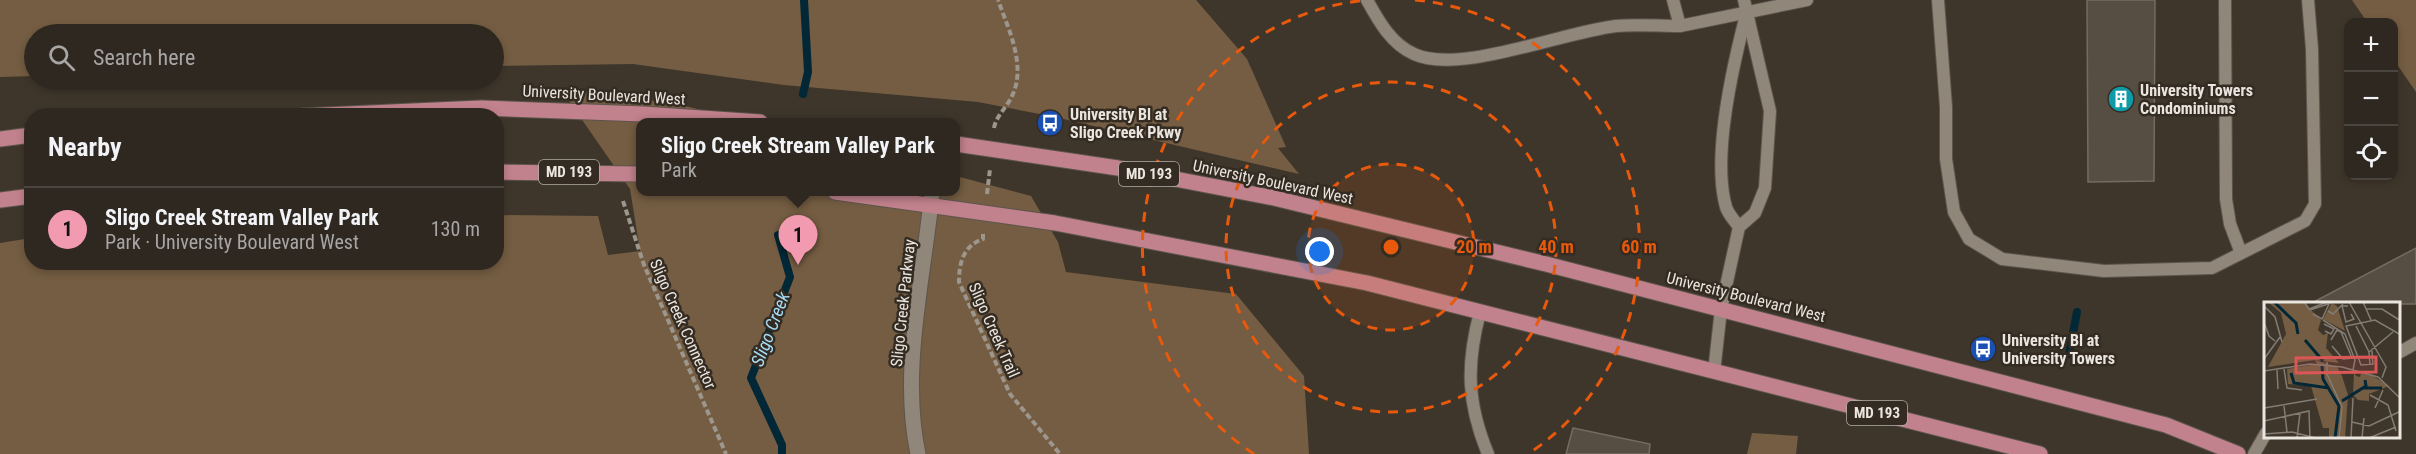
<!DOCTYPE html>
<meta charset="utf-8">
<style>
body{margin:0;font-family:"Roboto Condensed",sans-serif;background:#3b342d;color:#f1f3f6}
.controls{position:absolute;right:18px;top:18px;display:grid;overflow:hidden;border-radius:12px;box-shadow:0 3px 9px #0003}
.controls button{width:54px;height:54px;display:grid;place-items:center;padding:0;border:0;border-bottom:2px solid #4a443e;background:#2f2820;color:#f1f3f6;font:30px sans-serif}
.you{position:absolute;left:1320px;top:252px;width:21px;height:21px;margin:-15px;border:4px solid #fff;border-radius:50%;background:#1a73e8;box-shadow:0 0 0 9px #1a73e833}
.badge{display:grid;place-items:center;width:39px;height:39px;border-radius:50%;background:#f29aaf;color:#111;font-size:20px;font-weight:700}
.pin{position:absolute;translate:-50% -50px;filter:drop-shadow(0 2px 3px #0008)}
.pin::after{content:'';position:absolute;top:32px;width:21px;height:18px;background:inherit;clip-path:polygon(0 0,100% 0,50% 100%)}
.popup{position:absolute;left:636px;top:118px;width:324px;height:78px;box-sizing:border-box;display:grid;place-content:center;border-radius:12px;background:#2f2820;filter:drop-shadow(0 2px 4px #0005);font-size:20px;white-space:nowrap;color:#a7a6a5}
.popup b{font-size:22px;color:#f1f3f6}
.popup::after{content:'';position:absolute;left:50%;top:100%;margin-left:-12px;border:12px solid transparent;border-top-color:#2f2820}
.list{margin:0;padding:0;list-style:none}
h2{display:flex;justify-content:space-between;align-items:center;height:78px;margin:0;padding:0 24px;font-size:26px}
h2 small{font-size:20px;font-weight:400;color:#a7a6a5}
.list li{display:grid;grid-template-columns:39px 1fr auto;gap:18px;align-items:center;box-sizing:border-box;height:84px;padding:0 24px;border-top:2px solid #4a443e}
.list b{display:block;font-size:22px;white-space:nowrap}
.list p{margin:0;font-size:20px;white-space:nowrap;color:#a7a6a5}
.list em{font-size:20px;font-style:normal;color:#a7a6a5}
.icon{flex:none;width:33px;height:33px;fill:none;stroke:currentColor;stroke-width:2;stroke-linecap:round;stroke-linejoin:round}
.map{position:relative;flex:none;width:2416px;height:454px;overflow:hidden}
.search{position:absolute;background:#2f2820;box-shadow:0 3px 9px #0003;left:24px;top:24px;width:480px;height:66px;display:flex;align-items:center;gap:15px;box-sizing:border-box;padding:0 21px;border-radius:33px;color:#a7a6a5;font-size:22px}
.panel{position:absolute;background:#2f2820;box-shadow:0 3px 9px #0003;left:24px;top:108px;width:480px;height:162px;border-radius:24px}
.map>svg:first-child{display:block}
.green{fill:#745d42}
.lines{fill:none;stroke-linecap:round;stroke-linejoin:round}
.stream{stroke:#022736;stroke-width:8}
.building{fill:#574e43;stroke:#756b60;stroke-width:1.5}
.service-casing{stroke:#5c554d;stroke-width:14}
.tertiary-casing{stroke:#5c554d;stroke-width:17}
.primary-casing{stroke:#5c554d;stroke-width:17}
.path{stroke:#9d968d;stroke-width:4;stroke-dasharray:6 3;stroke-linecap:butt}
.service{stroke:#90867a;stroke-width:12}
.tertiary{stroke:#90867a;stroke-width:15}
.primary{stroke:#c2828d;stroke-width:15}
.ring{fill:none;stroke:#e8590c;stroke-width:3;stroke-dasharray:10 8}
.labels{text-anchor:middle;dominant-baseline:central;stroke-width:5;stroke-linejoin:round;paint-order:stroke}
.shield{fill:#342c22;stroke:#b3aea6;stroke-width:1.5}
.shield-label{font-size:15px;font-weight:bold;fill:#eae5de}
.poi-label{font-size:16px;font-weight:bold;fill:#eae5de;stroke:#342c22;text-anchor:start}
.street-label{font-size:16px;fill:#eae5de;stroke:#342c22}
.water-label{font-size:18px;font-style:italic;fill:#a7ddf8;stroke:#342c22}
.inset-river{fill:none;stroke:#022736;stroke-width:3}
.inset-road{fill:none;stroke:#837c73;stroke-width:1.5}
.view{fill:#db5756;fill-opacity:0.15;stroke:#db5756;stroke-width:3}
.inset-edge{fill:none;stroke:#eae5de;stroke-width:3}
.centre{fill:#e8590c;stroke:#342c22;stroke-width:3}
.ring-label{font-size:18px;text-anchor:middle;font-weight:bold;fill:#e8590c;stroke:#342c22;stroke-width:5;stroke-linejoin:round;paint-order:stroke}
</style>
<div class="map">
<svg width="2416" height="454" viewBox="0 0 2416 454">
<rect width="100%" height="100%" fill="#3f362b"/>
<g class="green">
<polygon points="0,0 1196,0 1247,59 1286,147 1278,148 1299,174 1055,117 978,102 784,85 633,64 494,66 494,34 34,34 34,76 0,77"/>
<polygon points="2352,0 2416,0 2416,92 2394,60 2394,22 2367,22"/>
<polygon points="560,88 677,104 750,122 640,122 640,192 956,192 956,176 1031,196 1058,242 1066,272 1236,294 1304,376 1309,454 0,454 0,243 31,238 32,262 496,262 497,215 598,216 608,255 640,251 630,189"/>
<polygon points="1752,433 1798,436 1796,454 1747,454"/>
</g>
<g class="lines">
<g class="stream">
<polyline points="803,94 808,72 804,0"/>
<polyline points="778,235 790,277 751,378 782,445 782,454"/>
<polyline points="2069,354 2077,312"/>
</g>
</g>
<g class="building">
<polygon points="2087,0 2155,0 2154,181 2088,182"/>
<polygon points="2416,248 2416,304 2310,304"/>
<polygon points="1573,428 1650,444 1649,454 1566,454"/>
</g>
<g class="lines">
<defs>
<g id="service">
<path d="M 1367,0 C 1378,20 1391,44 1414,54 C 1459,75 1563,32 1616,26 C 1636,24 1659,26 1680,26 L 1673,0"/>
<polyline points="1938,0 1946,107 1946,159 1954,212 1969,239 2002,259 2104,271 2212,268 2305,221 2315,204 2312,49 2308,0"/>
<polyline points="2225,0 2226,199 2230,224 2241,253"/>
<polyline points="1680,26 1807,0"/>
<path d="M 1739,227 C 1735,221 1728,214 1726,207 C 1712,158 1733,65 1746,15"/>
<path d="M 1480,312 C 1466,365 1467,403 1488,454"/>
<polyline points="2400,352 2416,343"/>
<polyline points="1714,372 1721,309 1739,227 1755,213 1765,188 1770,111 1744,0"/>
<polyline points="2254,454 2266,433"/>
</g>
<path id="tertiary" d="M 918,454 C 900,369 924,277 932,192"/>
<g id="primary">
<polyline points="302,116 481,108 643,114 760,122"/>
<polyline points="0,139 32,135"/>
<polyline points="956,144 1118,168 1274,198 1546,264 2166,425 2238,454"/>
<polyline points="496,172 640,174"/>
<polyline points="835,192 1055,223 1367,283 2040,454"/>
<polyline points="0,200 32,196"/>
</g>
</defs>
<use href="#service" class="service-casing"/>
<use href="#tertiary" class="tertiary-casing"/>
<use href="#primary" class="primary-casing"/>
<g class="path">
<path d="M 994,128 C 996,116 1007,107 1012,96 C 1027,66 1008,28 998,0"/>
<polyline points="987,194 990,169"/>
<polyline points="623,201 644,265 726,454"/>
<path d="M 983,234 L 983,239 C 963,246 959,263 959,282 L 1010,394 L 1060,454"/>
</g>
<use href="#service" class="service"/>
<use href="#tertiary" class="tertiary"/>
<use href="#primary" class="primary"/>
</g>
<circle cx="1391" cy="247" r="83" fill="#e8590c" fill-opacity=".12"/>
<g class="ring">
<circle cx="1391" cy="247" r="83"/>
<circle cx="1391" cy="247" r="165"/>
<path d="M1254 454A248 248 0 0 1 1367 0M1415 0A248 248 0 0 1 1528 454"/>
</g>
<defs>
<symbol id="building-disc" viewBox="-11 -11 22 22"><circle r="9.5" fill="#0f9aa8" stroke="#342c22"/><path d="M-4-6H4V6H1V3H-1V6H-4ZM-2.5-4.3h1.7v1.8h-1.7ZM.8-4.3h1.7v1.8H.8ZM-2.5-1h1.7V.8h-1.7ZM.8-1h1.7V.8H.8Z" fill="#fff"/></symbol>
<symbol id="bus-disc" viewBox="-11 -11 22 22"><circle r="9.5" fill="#1a4fb4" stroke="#342c22"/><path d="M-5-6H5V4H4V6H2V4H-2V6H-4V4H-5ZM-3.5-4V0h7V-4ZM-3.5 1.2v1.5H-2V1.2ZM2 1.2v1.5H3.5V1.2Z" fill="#fff"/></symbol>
</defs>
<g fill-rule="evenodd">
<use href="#building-disc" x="2106" y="84" width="30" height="30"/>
<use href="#bus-disc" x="1035" y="108" width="30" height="30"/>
<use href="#bus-disc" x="1968" y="334" width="30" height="30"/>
</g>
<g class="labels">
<g class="shield">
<rect x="539" y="160" width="60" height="24" rx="4.5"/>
<rect x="1119" y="162" width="60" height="24" rx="4.5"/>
<rect x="1847" y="401" width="60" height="24" rx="4.5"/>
</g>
<g class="shield-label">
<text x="569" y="172">MD 193</text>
<text x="1149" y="174">MD 193</text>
<text x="1877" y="413">MD 193</text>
</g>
<g class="poi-label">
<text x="2140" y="90">University Towers<tspan x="2140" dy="18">Condominiums</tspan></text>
<text x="1070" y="114">University Bl at<tspan x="1070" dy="18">Sligo Creek Pkwy</tspan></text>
<text x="2002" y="340">University Bl at<tspan x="2002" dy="18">University Towers</tspan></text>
</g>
<g class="street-label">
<text transform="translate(604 95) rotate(3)">University Boulevard West</text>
<text transform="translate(1273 182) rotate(12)">University Boulevard West</text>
<text transform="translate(1746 297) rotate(14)">University Boulevard West</text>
<text transform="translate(903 303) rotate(-84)">Sligo Creek Parkway</text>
<text transform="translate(683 324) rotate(66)">Sligo Creek Connector</text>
<text transform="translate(994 330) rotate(66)">Sligo Creek Trail</text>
</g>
<g class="water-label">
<text transform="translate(770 329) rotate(-69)">Sligo Creek</text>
</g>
</g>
<g transform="translate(2264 302)">
<rect width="136" height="136" fill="#3f362b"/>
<path d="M 4,0 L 39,0 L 57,18 L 54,28 L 59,33 L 64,31 L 62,46 L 75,61 L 51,58 L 73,65 L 78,74 L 84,93 L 81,136 L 65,136 L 65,126 L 59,126 L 47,84 L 24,82 L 23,67 L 53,62 L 51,58 L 4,65 L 22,32 L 17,11 ZM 68,1 L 73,4 L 81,29 L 59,17 ZM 90,70 L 92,74 L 96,75 L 97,71 L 109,74 L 125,84 L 105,92 L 105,99 L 94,98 L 89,93 Z" fill="#745d42"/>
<path class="inset-river" d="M 10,0 L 32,21 L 34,32M 41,38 L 59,59M 58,64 L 59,77 L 75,104 L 71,136M 27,71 L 30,81 L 65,86M 99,86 L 118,86M 78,99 L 102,84 L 101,78"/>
<path class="inset-road" d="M 85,0 L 122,65 L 118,76M 99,0 L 107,18M 41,1 L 45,7 L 63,0M 0,4 L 11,15 L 18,40M 84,4 L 78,4 L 82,20 L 90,17 L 87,12M 102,7 L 118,7 L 137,19M 46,8 L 64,2M 64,9 L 69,12 L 79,2M 49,12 L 58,17 L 66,0M 59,18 L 81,32 L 91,58 L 89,68M 0,20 L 5,34 L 11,39M 60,22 L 70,27 L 67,32 L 61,29M 92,24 L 105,50M 67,38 L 73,28 L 77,30 L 88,56 L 79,57 L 68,44M 108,49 L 109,62 L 97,63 L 82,24 L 111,18 L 137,33M 0,57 L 16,35M 63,60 L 63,72 L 78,105 L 75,136M 106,63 L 105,50 L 129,30M 20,67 L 23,86 L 38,88M 13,68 L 14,87M 0,69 L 46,62 L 78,65 L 114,75 L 137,97M 106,93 L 124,103 L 132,129M 20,104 L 23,130M 0,106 L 53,97M 111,106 L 119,88M 0,119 L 45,109 L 46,136M 88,120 L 105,124 L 137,109M 0,132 L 28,130 L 52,136M 33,136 L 36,111M 87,136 L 89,96M 98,136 L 100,116M 105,136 L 132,125"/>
<path class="view" d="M 112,55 L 112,70 L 32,71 L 32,56 Z"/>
<rect width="136" height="136" class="inset-edge"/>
</g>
<circle cx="1391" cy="247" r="9" class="centre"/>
<g class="ring-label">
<text x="1474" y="253">20 m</text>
<text x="1556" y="253">40 m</text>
<text x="1639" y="253">60 m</text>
</g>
</svg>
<div class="controls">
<button>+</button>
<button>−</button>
<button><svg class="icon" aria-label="locate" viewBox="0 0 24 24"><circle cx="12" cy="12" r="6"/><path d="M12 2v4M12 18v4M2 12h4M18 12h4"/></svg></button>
</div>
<div class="you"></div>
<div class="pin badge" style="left:798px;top:265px">1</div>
<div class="popup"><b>Sligo Creek Stream Valley Park</b>Park</div>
<div class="search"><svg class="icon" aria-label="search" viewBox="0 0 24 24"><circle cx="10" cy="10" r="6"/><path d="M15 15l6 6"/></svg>Search here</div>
<section class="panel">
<h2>Nearby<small></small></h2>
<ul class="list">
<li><span class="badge">1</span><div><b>Sligo Creek Stream Valley Park</b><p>Park · University Boulevard West</p></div><em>130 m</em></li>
</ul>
</section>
</div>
